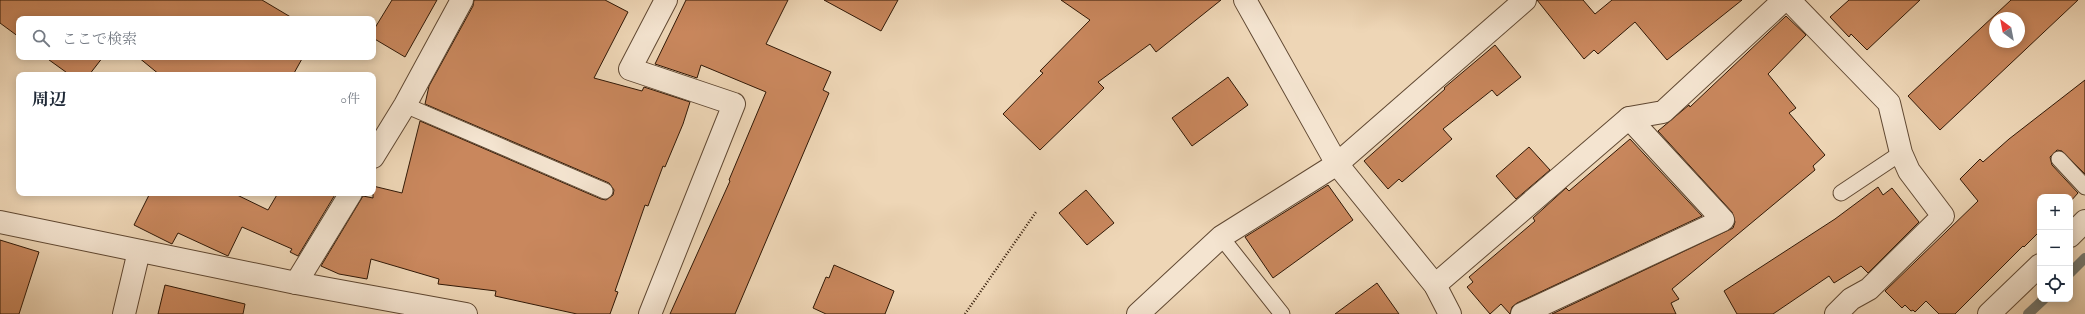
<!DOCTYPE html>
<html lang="ja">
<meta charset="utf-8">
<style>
body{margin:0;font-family:"IM FELL English","Noto Serif JP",serif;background:#f6f6f7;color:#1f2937}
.controls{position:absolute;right:12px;bottom:12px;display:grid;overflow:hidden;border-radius:8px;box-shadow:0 2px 10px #0003}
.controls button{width:36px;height:36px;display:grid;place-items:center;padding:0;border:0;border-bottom:1px solid #e0e1e3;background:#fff;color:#1f2937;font:20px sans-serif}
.compass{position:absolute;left:1989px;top:12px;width:36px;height:36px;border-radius:50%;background:#fff;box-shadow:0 2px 10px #0003;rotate:328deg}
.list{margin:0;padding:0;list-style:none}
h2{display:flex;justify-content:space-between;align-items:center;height:52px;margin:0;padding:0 16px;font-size:17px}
h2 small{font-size:13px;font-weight:400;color:#747a83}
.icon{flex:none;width:22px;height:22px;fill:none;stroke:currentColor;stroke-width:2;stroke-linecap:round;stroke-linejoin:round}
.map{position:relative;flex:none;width:2085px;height:314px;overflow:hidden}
.search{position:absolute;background:#fff;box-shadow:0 2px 10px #0003;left:16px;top:16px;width:360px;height:44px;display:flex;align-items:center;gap:10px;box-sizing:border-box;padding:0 14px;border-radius:8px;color:#747a83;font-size:15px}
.panel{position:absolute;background:#fff;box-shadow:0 2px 10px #0003;left:16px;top:72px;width:360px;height:124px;border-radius:8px}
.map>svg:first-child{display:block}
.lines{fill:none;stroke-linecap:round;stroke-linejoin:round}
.stream{stroke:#717770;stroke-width:10}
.building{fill:#c9875d;stroke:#301806;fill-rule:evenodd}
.service-casing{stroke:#604832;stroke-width:17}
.minor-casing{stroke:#604832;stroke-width:24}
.path{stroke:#301806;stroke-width:2.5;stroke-dasharray:1 2;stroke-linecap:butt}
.service{stroke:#f4e4d0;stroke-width:15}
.minor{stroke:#f4e4d0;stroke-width:22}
</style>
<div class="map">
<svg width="2085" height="314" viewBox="0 0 2085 314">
<rect width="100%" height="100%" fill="#eed6b6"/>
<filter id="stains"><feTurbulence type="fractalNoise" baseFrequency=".005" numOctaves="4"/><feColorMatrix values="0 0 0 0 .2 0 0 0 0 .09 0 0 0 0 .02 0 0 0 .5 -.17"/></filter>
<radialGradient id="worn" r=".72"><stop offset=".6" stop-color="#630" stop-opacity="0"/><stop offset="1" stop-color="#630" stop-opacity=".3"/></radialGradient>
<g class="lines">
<g class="stream">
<polyline points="2070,273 2085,258"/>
<polyline points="2028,314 2044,299"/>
</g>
</g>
<g class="building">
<polygon points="0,0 262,0 294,19 19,19 19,37 0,23"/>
<polygon points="392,0 437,0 405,57 373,38 373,31"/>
<polygon points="474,0 605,0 628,12 594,78 642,91 644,87 690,102 683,124 665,167 663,166 648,206 645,205 615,291 618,292 610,314 577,314 495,296 496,291 438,284 439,279 371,259 367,279 339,274 321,266 363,196 373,198 373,186 402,193 420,121 601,199 606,200 613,195 614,190 609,183 425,104 429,86 473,6"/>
<polygon points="686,0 788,0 766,44 831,72 823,90 829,93 735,314 670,314 730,181 729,180 766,92 701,65 697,78 655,64"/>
<polygon points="824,0 898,0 881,31"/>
<polygon points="1061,0 1221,0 1156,52 1150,44 1098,82 1104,88 1040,150 1003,114 1043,73 1040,71 1090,20"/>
<polygon points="1537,0 1583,0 1595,14 1612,0 1742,0 1667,60 1635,22 1598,54 1594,50 1584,59"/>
<polygon points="1849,0 1920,0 1867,50 1851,34 1849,37 1830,17"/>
<path d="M 2011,0 L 2078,0 L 1940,130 L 1908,96 ZM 1995,18 L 2019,18 L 2019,42 L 1995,42 Z"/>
<polygon points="1786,16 1806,35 1768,74 1796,108 1789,113 1825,155 1813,166 1815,170 1672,289 1679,299 1671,303 1676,314 1552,314 1733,228 1735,222 1732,212 1658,131 1689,105 1690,107"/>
<polygon points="1495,45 1521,77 1497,96 1492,90 1443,129 1452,139 1402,182 1399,179 1388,189 1364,161 1445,89 1444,88"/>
<polygon points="45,57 103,57 89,75 70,75"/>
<polygon points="138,57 303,57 293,75 160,75"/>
<polygon points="1228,77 1248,105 1192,146 1172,118"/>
<polygon points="2085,80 2085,174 2062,151 2057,150 2050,157 2052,165 2078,193 2070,202 2070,197 2040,197 2040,231 2024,247 2023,246 1955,314 1939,314 1926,301 1915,312 1913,310 1911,311 1905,305 1902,308 1885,291 1978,201 1960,179 1980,159 1983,162 2009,139"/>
<polygon points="1630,139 1702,216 1517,303 1512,307 1510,314 1501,304 1490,314 1467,287 1473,282 1469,277 1535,221 1533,218 1566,188 1569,191"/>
<polygon points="1529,147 1550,170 1516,199 1496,176"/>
<polygon points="1328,185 1353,220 1273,278 1245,237"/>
<polygon points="1878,187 1883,195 1892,188 1919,222 1868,273 1861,266 1834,283 1829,276 1773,314 1737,314 1724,291 1835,219"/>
<polygon points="1086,190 1114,223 1087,245 1059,213"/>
<polygon points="150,193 233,193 268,210 278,193 336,193 298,256 290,252 292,249 242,227 228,256 178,233 172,244 134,225"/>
<polygon points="0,240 39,252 19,314 0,314"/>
<polygon points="834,265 894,291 885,314 826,314 813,308 826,277 829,278"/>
<polygon points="1377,283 1399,314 1335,314"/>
<polygon points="165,285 245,304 243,314 158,314"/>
</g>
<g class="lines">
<defs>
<g id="service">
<polyline points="405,105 605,191"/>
<polyline points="2059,159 2085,187"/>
<polyline points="1841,193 1901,153"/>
<polyline points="1221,237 1282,314"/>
</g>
<g id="minor">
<polyline points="1245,0 1337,164 1435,285 1450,314"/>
<polyline points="1789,0 1889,103 1901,153 1909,171 1943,216 1869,289 1851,299 1836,314"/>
<polyline points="373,157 405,105 462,0"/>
<polyline points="0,222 296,283 466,314"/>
<polyline points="2070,236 2085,221"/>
<polyline points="296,283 351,193"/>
<polyline points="1435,285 1629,118 1663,112 1784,0"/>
<polyline points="124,314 139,251"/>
<polyline points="650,314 734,104 630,69 666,0"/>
<polyline points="1138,314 1221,237 1337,164 1525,0"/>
<polyline points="1522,314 1723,220 1629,118"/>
<polyline points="1989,314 2040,265"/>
</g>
</defs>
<use href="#service" class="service-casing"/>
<use href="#minor" class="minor-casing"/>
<polyline class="path" points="965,314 1036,212"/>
<use href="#service" class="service"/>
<use href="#minor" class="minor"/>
</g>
<rect width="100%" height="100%" filter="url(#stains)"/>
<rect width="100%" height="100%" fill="url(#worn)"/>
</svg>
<div class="controls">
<button>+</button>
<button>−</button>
<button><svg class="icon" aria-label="locate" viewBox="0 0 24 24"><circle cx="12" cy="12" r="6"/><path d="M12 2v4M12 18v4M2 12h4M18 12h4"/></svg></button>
</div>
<svg class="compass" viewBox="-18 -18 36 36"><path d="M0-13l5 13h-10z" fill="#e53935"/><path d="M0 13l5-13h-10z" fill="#747a83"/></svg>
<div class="search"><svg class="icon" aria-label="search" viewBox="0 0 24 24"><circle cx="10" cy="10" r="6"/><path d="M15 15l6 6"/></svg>ここで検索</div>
<section class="panel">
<h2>周辺<small>0件</small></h2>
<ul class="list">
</ul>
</section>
</div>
